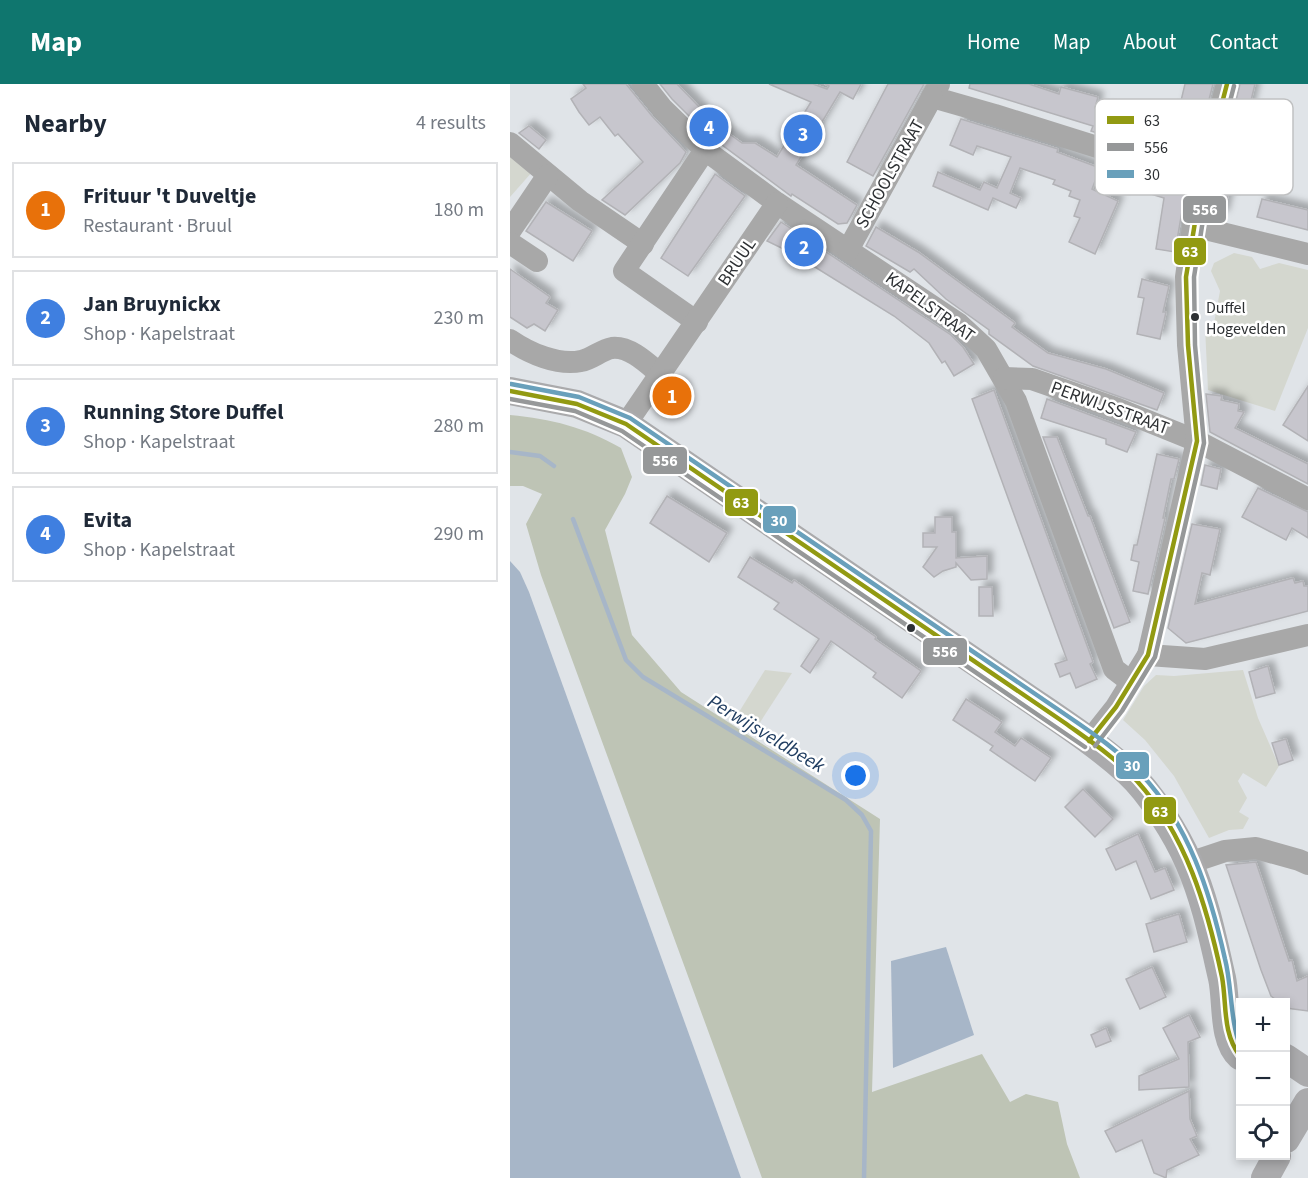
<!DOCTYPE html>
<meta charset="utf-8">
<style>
body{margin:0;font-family:"Source Sans 3",sans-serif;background:#f6f6f7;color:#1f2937}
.controls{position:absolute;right:18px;bottom:18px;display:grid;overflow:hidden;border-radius:0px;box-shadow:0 3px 9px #0003}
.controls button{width:54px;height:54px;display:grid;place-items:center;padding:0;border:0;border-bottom:2px solid #e0e1e3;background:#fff;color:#1f2937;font:30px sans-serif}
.you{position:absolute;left:346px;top:692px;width:21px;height:21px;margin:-15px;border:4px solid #fff;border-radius:50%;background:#1a73e8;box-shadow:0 0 0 9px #1a73e833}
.badge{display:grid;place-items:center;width:39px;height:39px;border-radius:50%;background:#0f766e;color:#fff;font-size:20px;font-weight:700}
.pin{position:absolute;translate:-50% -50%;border:3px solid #fff;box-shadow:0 2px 6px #0006}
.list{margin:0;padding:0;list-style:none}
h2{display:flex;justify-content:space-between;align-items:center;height:78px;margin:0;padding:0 24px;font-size:26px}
h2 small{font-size:20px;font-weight:400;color:#747a83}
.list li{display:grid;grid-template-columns:39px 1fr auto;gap:18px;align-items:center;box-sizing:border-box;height:96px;margin:0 12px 12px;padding:0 12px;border:2px solid #e0e1e3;border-radius:0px}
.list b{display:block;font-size:22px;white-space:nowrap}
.list p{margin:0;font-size:20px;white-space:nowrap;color:#747a83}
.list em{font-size:20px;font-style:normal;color:#747a83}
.icon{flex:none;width:33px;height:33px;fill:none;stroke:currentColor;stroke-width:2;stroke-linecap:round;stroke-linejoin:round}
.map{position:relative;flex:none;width:798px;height:1094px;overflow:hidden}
header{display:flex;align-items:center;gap:36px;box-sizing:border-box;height:84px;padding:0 30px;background:#0f766e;color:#fff}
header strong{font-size:28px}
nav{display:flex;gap:33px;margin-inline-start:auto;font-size:21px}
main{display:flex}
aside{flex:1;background:#fff}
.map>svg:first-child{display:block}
.green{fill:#d4d7cf}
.forest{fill:#bec4b5}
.water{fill:#a7b6c8}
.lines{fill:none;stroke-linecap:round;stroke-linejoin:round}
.stream{stroke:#a7b6c8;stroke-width:4.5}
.building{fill:#c7c6cd;stroke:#b2b2b6;stroke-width:1.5;filter:url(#shadow)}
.minor{stroke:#a8a8a8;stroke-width:22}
.major{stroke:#aaaaac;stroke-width:28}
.bus-1-casing{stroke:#fff;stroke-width:9}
.bus-2-casing{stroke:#fff;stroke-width:9}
.bus-3-casing{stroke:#fff;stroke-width:9}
.bus-1{stroke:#929a12;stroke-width:4.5}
.bus-2{stroke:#969899;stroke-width:4.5}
.bus-3{stroke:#69a0bb;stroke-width:4.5}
.bus-dot{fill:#2d3033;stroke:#fff;stroke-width:2}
.labels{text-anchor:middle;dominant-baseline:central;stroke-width:5;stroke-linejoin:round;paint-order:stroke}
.bus-label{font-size:16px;fill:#2d3033;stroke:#fff;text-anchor:start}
.street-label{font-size:18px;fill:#2d3033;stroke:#fff}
.water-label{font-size:20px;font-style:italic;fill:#1f3c60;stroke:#fff}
.key{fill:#fff;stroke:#c0c1c2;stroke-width:1.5}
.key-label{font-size:16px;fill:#2d3033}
.line-badge{stroke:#fff;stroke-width:2}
.badge-label{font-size:16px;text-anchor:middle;font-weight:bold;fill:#fff}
</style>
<header>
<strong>Map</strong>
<nav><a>Home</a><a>Map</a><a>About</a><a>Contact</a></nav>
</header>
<main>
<aside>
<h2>Nearby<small>4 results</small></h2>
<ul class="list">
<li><span class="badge" style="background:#e8710a">1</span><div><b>Frituur 't Duveltje</b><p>Restaurant · Bruul</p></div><em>180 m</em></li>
<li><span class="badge" style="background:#3f7fe0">2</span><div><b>Jan Bruynickx</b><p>Shop · Kapelstraat</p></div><em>230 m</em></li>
<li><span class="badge" style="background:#3f7fe0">3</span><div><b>Running Store Duffel</b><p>Shop · Kapelstraat</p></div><em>280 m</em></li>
<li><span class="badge" style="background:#3f7fe0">4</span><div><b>Evita</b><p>Shop · Kapelstraat</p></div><em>290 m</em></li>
</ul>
</aside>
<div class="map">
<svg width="798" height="1094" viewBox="0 0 798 1094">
<defs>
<filter id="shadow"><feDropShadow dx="5.5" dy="-5.5" stdDeviation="3" flood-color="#0004"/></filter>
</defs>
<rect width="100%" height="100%" fill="#e0e4e8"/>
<g class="green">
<polygon points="0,54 30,79 0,113"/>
<polygon points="724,169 742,173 750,185 769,179 798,186 798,244 765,327 698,306 695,243 704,239 710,207 701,187 704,179"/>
<polygon points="255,586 282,589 249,640 229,628"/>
<polygon points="733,586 748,634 769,682 756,703 733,689 728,697 737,714 729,728 739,734 733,745 719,746 699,754 664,692 635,656 613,636 634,602 646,591 664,592"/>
</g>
<path class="forest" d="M 0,331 C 42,335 74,343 111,364 L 122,393 L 115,410 L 95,446 L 122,551 L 171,608 L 370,735 L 362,1008 L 472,970 L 500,1018 L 516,1010 L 548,1018 L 557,1060 L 570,1094 L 252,1094 L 31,491 L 16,440 L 32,410 L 13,402 L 0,402 Z"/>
<g class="water">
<polygon points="0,477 10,488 19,508 231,1094 0,1094"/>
<polygon points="436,863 464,951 383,984 381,877"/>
</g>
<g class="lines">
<g class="stream">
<polyline points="0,368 30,372 44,382"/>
<polyline points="63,435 116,576 133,593 336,716 352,731 361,747 354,1094"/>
</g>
</g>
<g class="building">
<polygon points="73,0 116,0 142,32 176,68 170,79 115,131 92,116 133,78 108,50 105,52 90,33 79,41 69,28 61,15 76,4"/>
<polygon points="150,0 167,0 193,27 184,37 162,15"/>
<polygon points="259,0 303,0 317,5 319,2 315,0 351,0 343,15 330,8 286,81 347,121 337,139 328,140 282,110 281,112 200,52 207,41 232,59 245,59 267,73 301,18"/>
<polygon points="378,0 414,0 363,92 337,78"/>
<polygon points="460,0 519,0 549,10 551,3 588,13 585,24 635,38 628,62 581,47 583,42 459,4"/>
<polygon points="675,0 703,0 683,78 658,71"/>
<polygon points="730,0 745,0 713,132 699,129"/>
<polygon points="451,35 548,65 547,68 590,84 582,105 608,117 585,170 559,158 570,134 564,132 570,116 559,112 561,107 543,100 545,96 510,84 500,109 511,114 506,124 483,114 478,126 423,102 428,88 470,106 474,98 487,104 501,73 467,62 463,71 440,61"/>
<polygon points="19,42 36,56 29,65 9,49"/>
<polygon points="205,90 235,112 178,192 151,174"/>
<polygon points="636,92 672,104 675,110 665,168 646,165 654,114 631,107"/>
<polygon points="752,115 798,126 798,146 747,133"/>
<polygon points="36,118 82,147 63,177 16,147"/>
<polygon points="271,138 441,251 453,263 464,280 444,292 435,277 432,279 419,259 384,232 284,170 257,157"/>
<polygon points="366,143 408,168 505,239 502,243 538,269 596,285 654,309 647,326 523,282 479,250 479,246 436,215 404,185 400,188 356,162"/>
<polygon points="0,185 40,213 36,219 48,226 35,247 24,240 17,244 0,233"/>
<polygon points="632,195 659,202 653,228 656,228 650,255 627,250 634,214 628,213"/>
<polygon points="165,297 175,304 162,325 152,318"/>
<polygon points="798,302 798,357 773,341"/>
<polygon points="484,306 583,578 580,580 587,595 566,604 560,589 550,593 545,580 557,576 462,315"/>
<polygon points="696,310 712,312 711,316 729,320 728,327 734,328 725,344 798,380 798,400 700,348"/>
<polygon points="537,315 626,348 617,368 596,360 596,355 531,334"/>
<polygon points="533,353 547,353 578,432 580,432 620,538 604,544"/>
<polygon points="647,370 669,375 664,395 661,395 653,434 655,434 638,510 623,507 629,478 621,476 624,461 627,461"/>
<polygon points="695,381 711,385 707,405 691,401"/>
<polygon points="748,404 798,428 798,454 782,444 776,456 732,433"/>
<polygon points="157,412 217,449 199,478 140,439"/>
<polygon points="425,433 442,433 442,448 446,448 446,474 477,472 477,495 461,496 446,479 446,483 433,487 424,493 413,483 427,463 413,463 413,449 425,449"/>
<polygon points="682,440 710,445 700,491 692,489 685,520 783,494 785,499 793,497 794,502 798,502 798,527 676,559 658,544"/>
<polygon points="240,473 282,499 284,496 366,553 365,555 411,587 392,614 363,593 366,589 321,557 300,589 291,582 309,555 264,525 269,519 228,493"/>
<polygon points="469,503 482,503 483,532 469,532"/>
<polygon points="758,582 765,609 746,614 739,588"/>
<polygon points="456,615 492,638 485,648 505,662 511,654 541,674 525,697 480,666 483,662 443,636"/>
<polygon points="776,655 783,676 769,681 762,659"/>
<polygon points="573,705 603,735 585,753 555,723"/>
<polygon points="628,750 645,788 655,784 664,806 641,815 626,777 606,786 596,765"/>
<polygon points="746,778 779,877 782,876 787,897 798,892 798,927 776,924 776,918 769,918 761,912 751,886 716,781"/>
<polygon points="669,830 677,858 644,868 636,840"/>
<polygon points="642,883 656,913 630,925 616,895"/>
<polygon points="679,931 690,953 678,958 679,1003 629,1006 629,992 669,975 653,944"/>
<polygon points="596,944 601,957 586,963 581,951"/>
<polygon points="679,1007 680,1035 687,1052 680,1055 689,1071 657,1086 656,1094 644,1089 632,1056 606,1068 595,1047"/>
</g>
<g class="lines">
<g class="minor">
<polyline points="133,0 152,24 195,66 267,119 449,240 476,265 506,317 604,585 621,598"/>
<polyline points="429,0 422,13 485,31 692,96"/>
<polyline points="0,59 70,117 133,160"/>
<polyline points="683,142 798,170"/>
<polyline points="0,147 38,91"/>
<polyline points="0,159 27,177"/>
<polyline points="338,166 422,13"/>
<polyline points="187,238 114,187 195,66"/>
<path d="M 0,256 C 19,269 48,282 71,277 C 82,275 91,266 102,264 C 120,262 138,280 151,291"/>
<polyline points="494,294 522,295 608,325 687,357 798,415"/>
<polyline points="116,340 267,119"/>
<polyline points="638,571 695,575 798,551"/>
<polyline points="579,657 606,623 638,571 687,357 678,261 676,193 683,142 692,96 717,0"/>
<polyline points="679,779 715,767 746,764 789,776 798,780"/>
</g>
<g class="major">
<path d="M 0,307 L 67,320 L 116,340 L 515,612 C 550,636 587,660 618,688 C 641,709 667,751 679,779 C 695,815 703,855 712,894 C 717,916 712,956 730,972"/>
<polyline points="776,974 798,989"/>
<polyline points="776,1055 798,1018"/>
<polyline points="755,1094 767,1072"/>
</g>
<defs>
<g id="bus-1">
<path d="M 0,307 L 67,320 L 116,340 L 555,639 C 580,657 606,674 627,697 C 676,751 697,822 712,893 C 717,920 712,949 730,972"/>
<polyline points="579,657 606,623 638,571 687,357 678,261 676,193 692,96 717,0"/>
</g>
<g id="bus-2">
<polyline points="0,315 65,327 112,347 575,663"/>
<polyline points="585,662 612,627 645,573 694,359 685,261 684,193 699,98 724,2"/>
</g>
<path id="bus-3" d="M 1,300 L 69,313 L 120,334 L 559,633 C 584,650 610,668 631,690 C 679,741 700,808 715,875 C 722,902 720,936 730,961"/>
</defs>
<use href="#bus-1" class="bus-1-casing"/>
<use href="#bus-2" class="bus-2-casing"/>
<use href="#bus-3" class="bus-3-casing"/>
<use href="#bus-1" class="bus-1"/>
<use href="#bus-2" class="bus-2"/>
<use href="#bus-3" class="bus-3"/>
</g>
<g class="bus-dot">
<circle cx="685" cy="233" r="5"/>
<circle cx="401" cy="544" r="5"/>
</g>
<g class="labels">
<g class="bus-label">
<text x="696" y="224">Duffel<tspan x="696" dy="21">Hogevelden</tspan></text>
</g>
<g class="street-label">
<text transform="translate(380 90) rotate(-61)">SCHOOLSTRAAT</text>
<text transform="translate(227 178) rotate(-56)">BRUUL</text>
<text transform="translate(420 223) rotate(36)">KAPELSTRAAT</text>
<text transform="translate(600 324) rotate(20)">PERWIJSSTRAAT</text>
</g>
<g class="water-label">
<text transform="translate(256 650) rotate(31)">Perwijsveldbeek</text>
</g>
</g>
<rect x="585" y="15" width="198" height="96" rx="9" class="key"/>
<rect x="597" y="32" width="27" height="8" fill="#929a12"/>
<rect x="597" y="59" width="27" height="8" fill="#969899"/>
<rect x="597" y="86" width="27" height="8" fill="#69a0bb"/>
<g class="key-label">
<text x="634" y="42">63</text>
<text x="634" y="69">556</text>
<text x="634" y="96">30</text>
</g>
<g class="line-badge">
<rect x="672" y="111" width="45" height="29" rx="6" fill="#969899"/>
<rect x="663" y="153" width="34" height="29" rx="6" fill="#929a12"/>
<rect x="132" y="362" width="46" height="29" rx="6" fill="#969899"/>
<rect x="214" y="404" width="35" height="29" rx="6" fill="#929a12"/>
<rect x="252" y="421" width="35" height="29" rx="6" fill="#69a0bb"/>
<rect x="412" y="553" width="46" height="29" rx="6" fill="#969899"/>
<rect x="605" y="667" width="35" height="29" rx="6" fill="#69a0bb"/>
<rect x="633" y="712" width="34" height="29" rx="6" fill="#929a12"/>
</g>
<g class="badge-label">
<text x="695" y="131">556</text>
<text x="680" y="173">63</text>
<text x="155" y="382">556</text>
<text x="231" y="424">63</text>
<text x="269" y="442">30</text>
<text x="435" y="573">556</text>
<text x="622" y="687">30</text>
<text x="650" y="733">63</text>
</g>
</svg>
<div class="controls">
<button>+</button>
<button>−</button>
<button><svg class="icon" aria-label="locate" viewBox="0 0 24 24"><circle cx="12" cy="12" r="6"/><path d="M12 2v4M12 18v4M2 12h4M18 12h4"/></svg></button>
</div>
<div class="you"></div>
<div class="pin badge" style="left:162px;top:312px;background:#e8710a">1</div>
<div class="pin badge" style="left:294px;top:163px;background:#3f7fe0">2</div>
<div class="pin badge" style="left:293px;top:50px;background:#3f7fe0">3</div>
<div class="pin badge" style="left:199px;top:43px;background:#3f7fe0">4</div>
</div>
</main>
